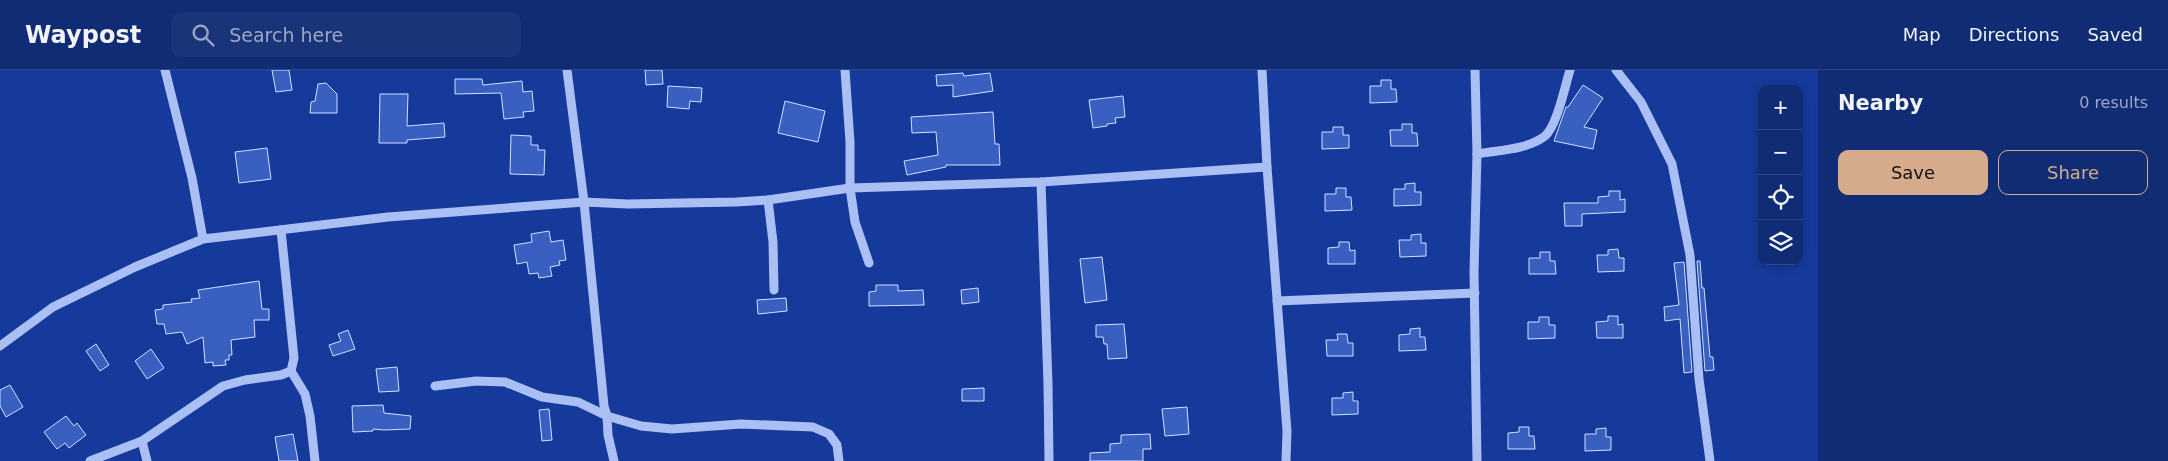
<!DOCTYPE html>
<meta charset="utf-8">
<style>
body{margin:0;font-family:"DejaVu Sans",sans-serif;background:#193479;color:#f1f3f6}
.controls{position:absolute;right:15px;top:15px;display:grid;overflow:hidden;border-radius:10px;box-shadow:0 2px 8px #0003}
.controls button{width:45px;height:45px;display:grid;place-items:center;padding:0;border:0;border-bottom:1px solid #304886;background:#102c74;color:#f1f3f6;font:25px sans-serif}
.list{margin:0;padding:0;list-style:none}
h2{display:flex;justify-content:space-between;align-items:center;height:65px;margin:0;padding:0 20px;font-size:21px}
h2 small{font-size:16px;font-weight:400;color:#9ca7c5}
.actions{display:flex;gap:10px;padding:15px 20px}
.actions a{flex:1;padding:11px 0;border:1px solid #d6ab8b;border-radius:10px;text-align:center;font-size:18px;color:#d6ab8b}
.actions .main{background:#d6ab8b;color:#111}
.icon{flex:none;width:28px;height:28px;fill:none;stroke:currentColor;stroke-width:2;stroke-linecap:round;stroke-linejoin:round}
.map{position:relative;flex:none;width:1818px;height:391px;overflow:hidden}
header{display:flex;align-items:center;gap:30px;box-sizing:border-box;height:70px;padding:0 25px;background:#102c74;border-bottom:1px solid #304886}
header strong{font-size:24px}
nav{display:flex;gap:28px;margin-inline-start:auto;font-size:18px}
.search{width:350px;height:45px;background:#193479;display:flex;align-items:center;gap:12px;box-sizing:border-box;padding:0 18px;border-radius:10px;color:#9ca7c5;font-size:19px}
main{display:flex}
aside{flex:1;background:#102c74}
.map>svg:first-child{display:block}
.building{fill:#3960c1;stroke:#d2dffd}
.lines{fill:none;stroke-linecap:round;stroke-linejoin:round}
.minor{stroke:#aabff3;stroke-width:9}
</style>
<header>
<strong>Waypost</strong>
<div class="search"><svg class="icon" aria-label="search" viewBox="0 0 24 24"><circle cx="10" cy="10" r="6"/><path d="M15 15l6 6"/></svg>Search here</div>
<nav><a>Map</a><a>Directions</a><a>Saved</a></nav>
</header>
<main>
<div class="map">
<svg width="1818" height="391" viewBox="0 0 1818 391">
<rect width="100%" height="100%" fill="#153a9b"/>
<g class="building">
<polygon points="272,0 289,0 292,20 276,22"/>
<polygon points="645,0 662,0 663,14 646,15"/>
<polygon points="963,3 964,6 990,3 993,21 953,27 953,15 937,16 936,5"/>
<polygon points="455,9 482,9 483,15 522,11 523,22 532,21 534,41 523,42 524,47 504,49 501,23 455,24"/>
<polygon points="1381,10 1391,10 1391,19 1396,19 1397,32 1370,33 1370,16 1381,16"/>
<polygon points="326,13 337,24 337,43 310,43 311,32 315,31 318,14"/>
<polygon points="1583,15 1603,28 1584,57 1597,60 1593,79 1554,71 1566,37 1568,37"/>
<polygon points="668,16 702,18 701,32 690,31 689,39 667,37"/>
<polygon points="380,24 408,24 407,56 444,53 445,67 407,70 407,73 379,73"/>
<polygon points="1123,26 1125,47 1115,48 1116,53 1107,54 1107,56 1093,58 1089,30"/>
<polygon points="785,31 825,41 818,72 778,63"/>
<polygon points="993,42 995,74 999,74 1000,95 946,95 946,97 907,105 904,91 938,85 936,62 912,63 911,47"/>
<polygon points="1402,54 1412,54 1412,63 1417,63 1418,76 1391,76 1390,60 1402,60"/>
<polygon points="1333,57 1343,57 1343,65 1349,65 1349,78 1322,79 1322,62 1333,62"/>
<polygon points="511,65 531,66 531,75 538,75 538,80 545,80 544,105 510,104"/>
<polygon points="267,78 271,109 239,113 235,82"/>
<polygon points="1415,113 1415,122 1421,122 1421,135 1394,136 1394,119 1405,119 1405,114"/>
<polygon points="1336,118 1346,118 1346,127 1351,127 1352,140 1325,141 1325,124 1336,124"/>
<polygon points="1609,121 1620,121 1620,130 1625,129 1625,142 1582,144 1582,156 1565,156 1564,133 1598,133 1598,127 1609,126"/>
<polygon points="549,161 551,172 563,170 566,190 559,191 560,195 550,197 552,206 539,208 538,203 529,204 527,192 517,194 514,175 532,172 531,164"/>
<polygon points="1421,164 1421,173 1426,173 1426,186 1400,187 1399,170 1411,170 1411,165"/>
<polygon points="1339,172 1349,172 1350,181 1355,180 1355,194 1328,194 1328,178 1339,177"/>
<polygon points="1618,179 1619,188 1624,188 1624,201 1598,202 1597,185 1608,185 1608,180"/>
<polygon points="1540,182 1550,182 1550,191 1555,191 1556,204 1529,204 1529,188 1540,188"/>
<polygon points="1102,187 1107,230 1085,233 1080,189"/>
<polygon points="1697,191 1700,191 1702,218 1704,218 1710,287 1713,287 1714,300 1705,301"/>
<polygon points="1684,192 1692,302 1684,303 1680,249 1665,251 1664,237 1679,235 1674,193"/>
<polygon points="259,211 262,239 269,239 269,250 254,250 255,267 231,270 232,285 229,285 229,290 225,290 226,295 213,296 213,292 205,293 203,267 187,274 182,262 166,264 164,254 157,254 155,240 163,239 163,235 192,232 191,229 200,228 198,220"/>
<polygon points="876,215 898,215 898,221 923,220 924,235 869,236 869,222 876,221"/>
<polygon points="978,218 979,232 962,234 961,220"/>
<polygon points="786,228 787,241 758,244 757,230"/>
<polygon points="1608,246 1618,246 1618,255 1623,254 1623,268 1597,268 1596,252 1608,251"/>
<polygon points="1539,247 1549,247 1549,255 1555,255 1555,268 1528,269 1528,252 1539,252"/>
<polygon points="1124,254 1127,288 1108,289 1107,274 1104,274 1103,267 1096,267 1096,255"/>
<polygon points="1420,258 1420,267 1425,267 1426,280 1399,281 1399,265 1410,264 1410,259"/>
<polygon points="348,260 355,279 333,286 329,275 341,271 338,264"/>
<polygon points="1337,264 1347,264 1348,273 1353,273 1353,286 1327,286 1326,270 1338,270"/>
<polygon points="96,274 109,295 100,301 86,281"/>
<polygon points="151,279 164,298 147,309 135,291"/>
<polygon points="397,297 399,321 379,322 376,299"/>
<polygon points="10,315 23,337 6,347 0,336 0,320"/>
<polygon points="984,318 984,331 962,331 962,319"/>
<polygon points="1353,322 1353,331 1358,331 1358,344 1332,345 1332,328 1343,328 1343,323"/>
<polygon points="383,335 384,343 411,346 410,359 384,360 373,359 373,361 353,362 352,336"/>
<polygon points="1187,337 1189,364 1165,366 1162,339"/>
<polygon points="549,339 552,370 542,371 539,340"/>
<polygon points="66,346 74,356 77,353 86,365 69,378 65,373 57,379 44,362"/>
<polygon points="1519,357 1529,357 1529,366 1534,366 1535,379 1508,379 1508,363 1519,362"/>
<polygon points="1606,358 1606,367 1611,367 1611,380 1585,381 1585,364 1596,364 1596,359"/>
<polygon points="293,364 298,391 279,391 275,367"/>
<polygon points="1150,364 1151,379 1143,379 1143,391 1090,391 1090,383 1110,382 1110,374 1121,373 1121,365"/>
</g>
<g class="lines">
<g class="minor">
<polyline points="165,0 192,108 203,169"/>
<polyline points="567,0 584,132 604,336 607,346 641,356 672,359 741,354 813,357 829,364 837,375 839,391"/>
<polyline points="845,0 850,72 850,118 855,152 869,193"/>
<polyline points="1262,0 1267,97 1287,361 1286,391"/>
<polyline points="1475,0 1477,84 1474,202 1477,391"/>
<polyline points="1616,0 1641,32 1672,94 1690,185 1699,309 1710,391"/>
<path d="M 1477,84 C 1498,80 1527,80 1545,66 C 1557,56 1565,16 1570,0"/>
<polyline points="1041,112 1048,314 1049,391"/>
<polyline points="768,130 773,172 774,220"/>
<polyline points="1277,231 1475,223"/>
<polyline points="0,276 53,237 135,197 203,169 388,147 584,132 628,134 736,132 768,130 850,118 1041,112 1267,97"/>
<polyline points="291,301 305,324 310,346 315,391"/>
<polyline points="435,316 476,311 505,312 542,327 578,332 607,346 608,365 614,391"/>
<polyline points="142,371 147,391"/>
<polyline points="90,391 142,371 223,316 245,310 281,305 291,301 294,288 281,160"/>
</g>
</g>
</svg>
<div class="controls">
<button>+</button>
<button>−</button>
<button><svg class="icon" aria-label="locate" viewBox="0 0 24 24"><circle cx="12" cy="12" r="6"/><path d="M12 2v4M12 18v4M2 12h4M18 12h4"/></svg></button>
<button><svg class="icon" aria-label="layers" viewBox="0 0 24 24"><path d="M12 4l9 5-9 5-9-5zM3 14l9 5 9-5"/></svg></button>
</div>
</div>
<aside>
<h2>Nearby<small>0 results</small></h2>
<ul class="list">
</ul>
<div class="actions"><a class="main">Save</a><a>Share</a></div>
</aside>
</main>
